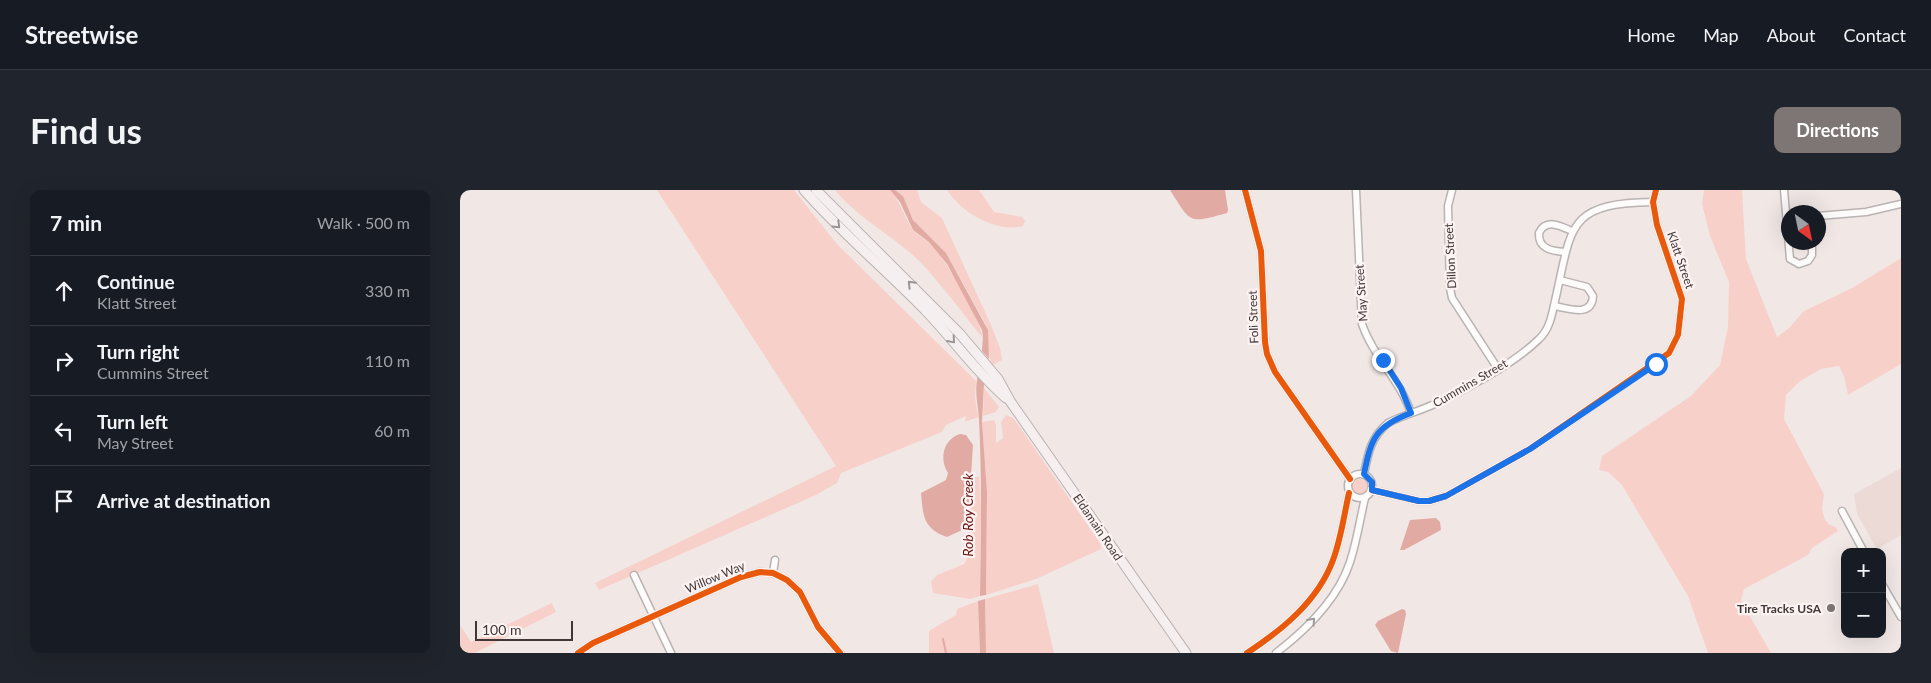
<!DOCTYPE html>
<meta charset="utf-8">
<style>
body{margin:0;font-family:Lato,sans-serif;background:#20242c;color:#f1f3f6}
.controls{position:absolute;right:15px;bottom:15px;display:grid;overflow:hidden;border-radius:10px;box-shadow:0 5px 20px #0002}
.controls button{width:45px;height:45px;display:grid;place-items:center;padding:0;border:0;border-bottom:1px solid #363941;background:#171b24;color:#f1f3f6;font:25px sans-serif}
.compass{position:absolute;left:1321px;top:15px;width:45px;height:45px;border-radius:50%;background:#171b24;box-shadow:0 5px 20px #0002;rotate:147deg}
.scale{position:absolute;left:15px;bottom:12px;width:98px;box-sizing:border-box;padding-left:5px;border:2px solid #3f3837;border-top:0;font-size:14px;line-height:18px;white-space:nowrap;color:#3f3837;-webkit-text-stroke:4px #fdf3f2;paint-order:stroke}
.stop{position:absolute;width:15px;height:15px;margin:-11px;border:4px solid #1a73e8;border-radius:50%;background:#fff}
.stop.end{background:#1a73e8;border-color:#fff;box-shadow:0 1px 5px #0008}
.list{margin:0;padding:0;list-style:none}
h2{display:flex;justify-content:space-between;align-items:center;height:65px;margin:0;padding:0 20px;font-size:21px}
h2 small{font-size:16px;font-weight:400;color:#9ea1a6}
.list li{display:grid;grid-template-columns:32px 1fr auto;gap:15px;align-items:center;box-sizing:border-box;height:70px;padding:0 20px;border-top:1px solid #363941}
.list b{display:block;font-size:19px;white-space:nowrap}
.list p{margin:0;font-size:16px;white-space:nowrap;color:#9ea1a6}
.list em{font-size:16px;font-style:normal;color:#9ea1a6}
.icon{flex:none;width:28px;height:28px;fill:none;stroke:currentColor;stroke-width:2;stroke-linecap:round;stroke-linejoin:round}
.map{position:relative;flex:none;width:1441px;height:463px;overflow:hidden;border-radius:10px}
header{display:flex;align-items:center;gap:30px;box-sizing:border-box;height:70px;padding:0 25px;background:#171b24;border-bottom:1px solid #363941}
header strong{font-size:24px}
nav{display:flex;gap:28px;margin-inline-start:auto;font-size:18px}
.intro{display:flex;align-items:center;justify-content:space-between;box-sizing:border-box;height:120px;padding:0 30px}
h1{margin:0;font-size:35px}
.button{padding:12px 22px;border-radius:10px;background:#7d7674;color:#fff;font-size:18px;font-weight:700}
main{display:flex;gap:30px;padding:0 30px}
aside{flex:1;background:#171b24;border-radius:10px;box-shadow:0 5px 20px #0002}
.map>svg:first-child{display:block}
.built{fill:#ecdad7}
.green{fill:#f8d0ca}
.water{fill:#e1aaa3}
.lines{fill:none;stroke-linecap:round;stroke-linejoin:round}
.stream{stroke:#e1aaa3;stroke-width:2}
.street-casing{stroke:#b9b3b2;stroke-width:9}
.secondary-casing{stroke:#b9b3b2;stroke-width:11}
.street{stroke:#fdfcfb;stroke-width:6}
.secondary{stroke:#f5f0ef;stroke-width:9}
.cycleway-casing{stroke:#fdf3f2;stroke-width:9}
.cycleway{stroke:#e8590c;stroke-width:6}
.oneway{stroke:#9a9493}
.oneway2{stroke:#9e9a99}
.route{stroke:#1a73e8;stroke-width:6}
.poi-dot{fill:#7d7674;stroke:#fdf3f2;stroke-width:2}
.labels{text-anchor:middle;dominant-baseline:central;stroke-width:4.5;stroke-linejoin:round;paint-order:stroke}
.street-label{font-size:12px;fill:#3f3837;stroke:#fdf3f2}
.poi-label{font-size:12px;font-weight:bold;fill:#3f3837;stroke:#fdf3f2;text-anchor:end}
.water-label{font-size:14px;font-style:italic;fill:#6a120f;stroke:#fdf3f2}
</style>
<header>
<strong>Streetwise</strong>
<nav><a>Home</a><a>Map</a><a>About</a><a>Contact</a></nav>
</header>
<div class="intro"><h1>Find us</h1><a class="button">Directions</a></div>
<main>
<aside>
<h2>7 min<small>Walk · 500 m</small></h2>
<ul class="list">
<li><svg class="icon" aria-label="ahead" viewBox="0 0 24 24"><path d="M12 20V5M6 11l6-6 6 6"/></svg><div><b>Continue</b><p>Klatt Street</p></div><em>330 m</em></li>
<li><svg class="icon" aria-label="right" viewBox="0 0 24 24"><path d="M7 20v-9h11M14 6l5 5-5 5"/></svg><div><b>Turn right</b><p>Cummins Street</p></div><em>110 m</em></li>
<li><svg class="icon" aria-label="left" viewBox="0 0 24 24"><path d="M17 20v-9H6M10 6l-5 5 5 5"/></svg><div><b>Turn left</b><p>May Street</p></div><em>60 m</em></li>
<li><svg class="icon" aria-label="arrive" viewBox="0 0 24 24"><path d="M6 21V4h12l-3 4 3 4H6"/></svg><div><b>Arrive at destination</b></div></li>
</ul>
</aside>
<div class="map">
<svg width="1441" height="463" viewBox="0 0 1441 463">
<rect width="100%" height="100%" fill="#f1e8e6"/>
<polygon class="built" points="1441,278 1441,345 1417,359 1397,324 1394,304"/>
<g class="green">
<polygon points="197,0 334,0 377,54 516,191 515,207 518,227 505,232 506,226 486,235 482,242 381,283 377,293 356,305 139,400 135,393 376,276"/>
<path d="M 375,0 L 430,0 C 441,12 444,27 453,40 C 458,46 466,49 471,54 C 483,65 522,133 523,148 C 502,123 477,88 454,66 C 428,43 397,27 375,0 Z"/>
<path d="M 435,0 L 457,0 L 461,12 L 482,28 L 531,135 L 540,158 L 542,170 L 533,175 C 525,164 531,147 525,133 L 486,63 L 453,30 L 443,6 Z"/>
<path d="M 487,0 L 519,0 L 534,22 L 562,27 L 565,31 L 563,36 C 536,43 502,23 487,0 Z"/>
<polygon points="1244,0 1282,0 1286,69 1317,147 1328,139 1344,121 1392,98 1441,68 1441,174 1388,205 1384,186 1379,176 1361,179 1340,191 1326,205 1324,229 1364,304 1362,319 1365,330 1370,335 1376,337 1378,341 1352,358 1348,365 1284,399 1281,411 1311,463 1248,463 1228,406 1162,295 1148,282 1139,280 1142,266 1231,206 1260,175 1268,137 1269,92 1250,46 1242,14"/>
<polygon points="524,198 539,217 536,222 523,226"/>
<polygon points="546,225 553,228 559,236 640,353 641,359 576,389 526,405 527,302 522,232 534,230 536,235 536,253 543,248 541,232"/>
<polygon points="512,287 519,287 521,318 520,406 510,409 473,403 471,392 477,385 504,374 508,367 508,333"/>
<circle cx="900" cy="297" r="8"/>
<polygon points="578,394 594,463 526,463 525,409"/>
<polygon points="518,411 520,463 469,463 469,441 496,425 497,419"/>
<polygon points="92,413 96,422 15,463 0,463 0,435 11,452"/>
</g>
<g class="water">
<polygon points="430,0 435,0 443,6 453,30 486,63 528,140 529,169 522,161 523,146 522,140 487,74 469,52 453,40 440,12"/>
<path d="M 710,0 L 765,0 L 768,20 L 767,23 C 728,34 731,33 710,0 Z"/>
<path d="M 518,185 L 524,193 L 522,232 L 527,302 L 526,405 L 520,406 C 521,348 522,289 519,230 C 518,214 514,201 518,185 Z"/>
<path d="M 500,244 L 506,245 L 513,255 L 508,333 L 502,340 L 487,347 C 463,339 463,325 461,303 L 486,290 L 488,283 C 479,270 483,249 500,244 Z"/>
<polygon points="976,328 980,332 981,340 944,360 940,360 950,330"/>
<polygon points="525,409 526,463 520,463 518,411"/>
<polygon points="942,419 945,420 946,424 938,463 931,461 915,435 918,431"/>
</g>
<g class="lines">
<polyline class="stream" points="483,449 486,463"/>
<defs>
<g id="street">
<polyline points="785,0 801,61 805,152 807,164 815,182 890,289"/>
<path d="M 896,0 L 902,134 C 913,166 940,190 951,223"/>
<polyline points="992,0 988,16 990,98 992,108 1038,179"/>
<polyline points="1324,0 1330,69 1339,74 1348,71 1352,65 1352,52"/>
<polyline points="1358,26 1406,22 1441,14"/>
<path d="M 1105,62 C 1092,61 1078,59 1079,43 C 1086,28 1101,36 1112,41"/>
<path d="M 1094,116 C 1108,118 1132,128 1133,106 L 1127,97 L 1100,90"/>
<circle cx="900" cy="296" r="12"/>
<path d="M 904,284 C 908,263 911,247 928,233 C 941,226 956,222 970,216 C 1002,202 1055,173 1079,149 C 1090,139 1092,124 1095,111 C 1112,37 1106,13 1193,12"/>
<polyline points="912,300 959,311 969,311 986,306 1070,259 1209,163 1218,145 1222,109 1197,35 1193,12 1196,0"/>
<polyline points="1382,321 1404,362"/>
<polyline points="313,383 315,370"/>
<polyline points="174,385 211,463"/>
<polyline points="1422,394 1441,427"/>
<polyline points="118,463 133,453 281,387 300,382 313,383 327,390 340,402 358,437 380,463"/>
<path d="M 787,463 C 822,440 858,411 873,370 C 881,349 884,325 889,303"/>
<path d="M 816,463 C 846,440 878,409 890,372 C 897,351 900,329 905,308"/>
</g>
<g id="secondary">
<path d="M 344,0 C 382,43 426,80 466,121 C 493,149 516,182 546,208"/>
<polyline points="356,0 500,144 538,189 550,211 726,463"/>
</g>
</defs>
<use href="#street" class="street-casing"/>
<use href="#secondary" class="secondary-casing"/>
<use href="#street" class="street"/>
<use href="#secondary" class="secondary"/>
<defs>
<g id="cycleway">
<polyline points="785,0 801,61 805,152 807,164 815,182 890,289"/>
<polyline points="912,300 959,311 969,311 986,306 1070,259 1209,163 1218,145 1222,109 1197,35 1193,12 1196,0"/>
<polyline points="118,463 133,453 281,387 300,382 313,383 327,390 340,402 358,437 380,463"/>
<path d="M 787,463 C 822,440 858,411 873,370 C 881,349 884,325 889,303"/>
</g>
</defs>
<use href="#cycleway" class="cycleway-casing"/>
<use href="#cycleway" class="cycleway"/>
</g>
<defs><path id="oneway-chevron" d="M-2-3.5L2.5 0L-2 3.5" fill="none" stroke-width="1.6" stroke-linecap="round" stroke-linejoin="round" transform="scale(1.25)"/></defs>
<g class="oneway">
<use href="#oneway-chevron" transform="translate(377 35) rotate(44)"/>
<use href="#oneway-chevron" transform="translate(451 94) rotate(-134)"/>
<use href="#oneway-chevron" transform="translate(492 150) rotate(49)"/>
</g>
<use class="oneway2" href="#oneway-chevron" transform="translate(852 431) rotate(-48)"/>
<g class="lines">
<path class="route" d="M 923,170 L 941,198 L 951,223 C 916,236 911,248 904,284 L 912,292 L 912,300 L 959,311 L 969,311 L 986,306 L 1070,259 L 1196,174"/>
</g>
<circle class="poi-dot" cx="1371" cy="418" r="5"/>
<g class="labels">
<g class="street-label">
<text transform="translate(990 66) rotate(-93)">Dillon Street</text>
<text transform="translate(1221 70) rotate(71)">Klatt Street</text>
<text transform="translate(901 103) rotate(-94)">May Street</text>
<text transform="translate(793 127) rotate(-92)">Foli Street</text>
<text transform="translate(1010 193) rotate(-30)">Cummins Street</text>
<text transform="translate(638 337) rotate(56)">Eldamain Road</text>
<text transform="translate(255 387) rotate(-23)">Willow Way</text>
</g>
<g class="poi-label">
<text x="1361" y="418">Tire Tracks USA</text>
</g>
<g class="water-label">
<text transform="translate(507 325) rotate(-90)">Rob Roy Creek</text>
</g>
</g>
</svg>
<div class="controls">
<button>+</button>
<button>−</button>
</div>
<svg class="compass" viewBox="-18 -18 36 36"><path d="M0-13l5 13h-10z" fill="#e53935"/><path d="M0 13l5-13h-10z" fill="#9ea1a6"/></svg>
<div class="scale">100 m</div>
<div class="stop" style="left:1196px;top:174px"></div>
<div class="stop end" style="left:923px;top:170px"></div>
</div>
</main>
